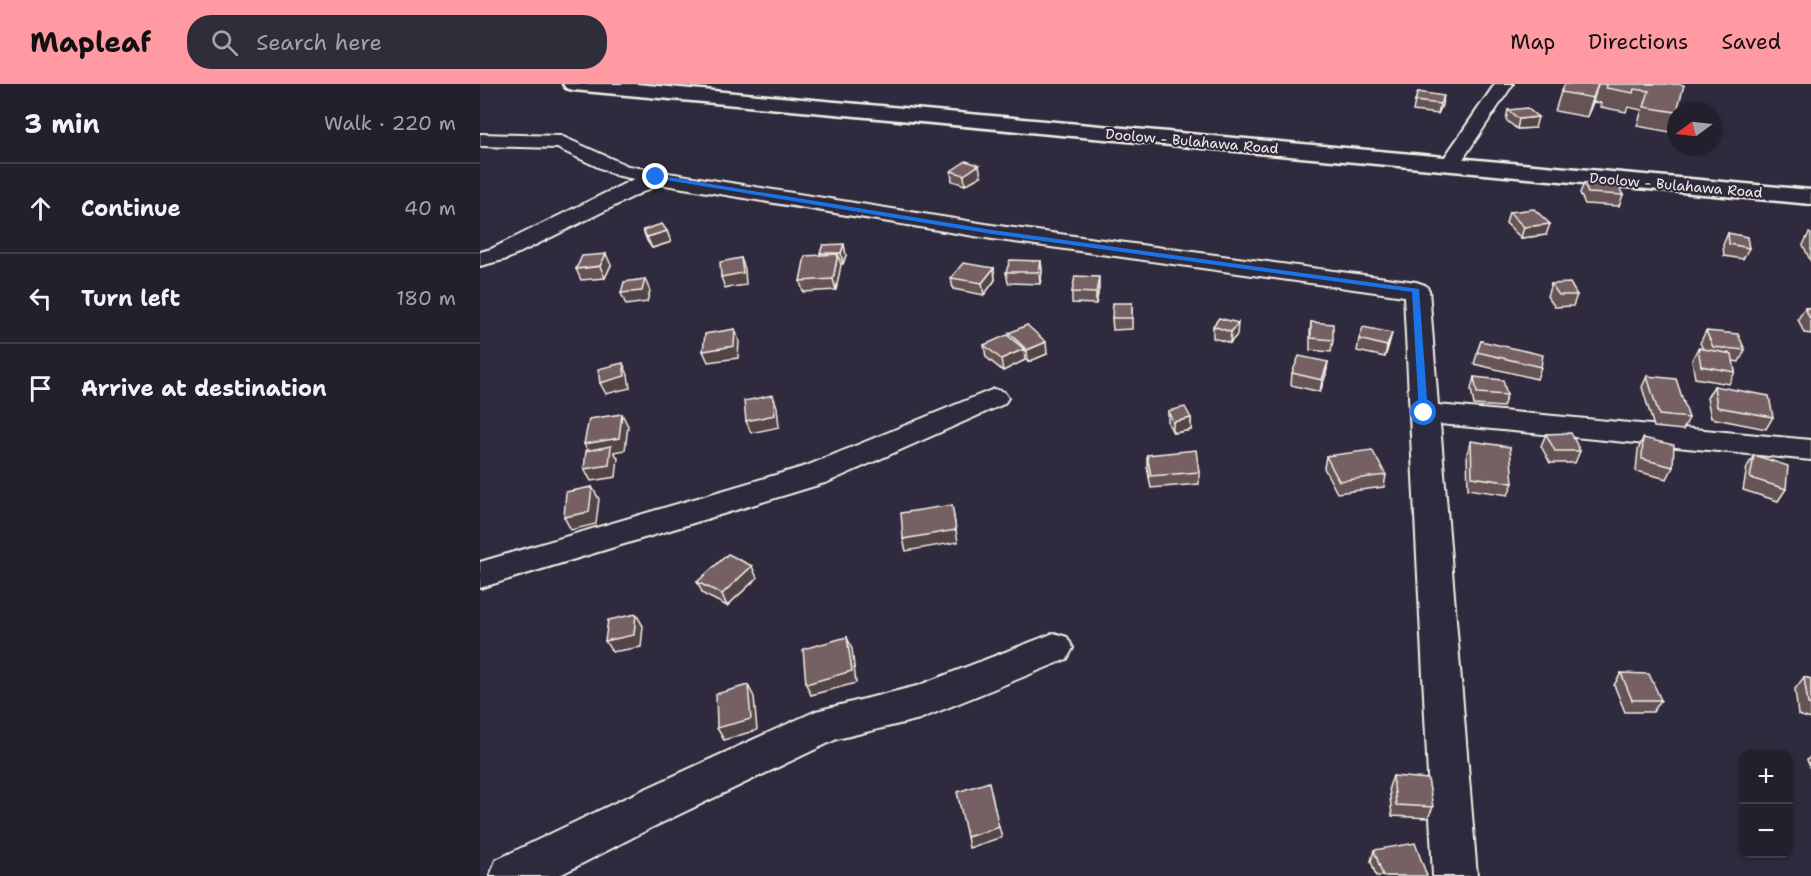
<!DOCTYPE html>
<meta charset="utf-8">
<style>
body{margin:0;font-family:"Shantell Sans",sans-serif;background:#2f2d3a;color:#f1f3f6}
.controls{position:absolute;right:18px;bottom:18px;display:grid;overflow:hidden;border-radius:12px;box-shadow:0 2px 4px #0004}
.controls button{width:54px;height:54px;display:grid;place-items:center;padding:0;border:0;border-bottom:2px solid #403e4a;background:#23202e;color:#f1f3f6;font:30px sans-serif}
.compass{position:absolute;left:1187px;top:18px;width:54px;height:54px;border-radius:50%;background:#23202e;box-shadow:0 2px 4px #0004;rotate:255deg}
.stop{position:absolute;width:18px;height:18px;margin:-14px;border:4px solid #1a73e8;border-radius:50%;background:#fff}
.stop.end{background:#1a73e8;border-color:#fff;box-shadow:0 2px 6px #0008}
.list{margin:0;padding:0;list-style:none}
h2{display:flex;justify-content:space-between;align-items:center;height:78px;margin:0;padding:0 24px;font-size:26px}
h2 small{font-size:20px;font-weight:400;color:#a3a3aa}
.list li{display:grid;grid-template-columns:39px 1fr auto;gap:18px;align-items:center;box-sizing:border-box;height:90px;padding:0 24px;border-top:2px solid #403e4a}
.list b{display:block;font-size:22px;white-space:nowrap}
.list em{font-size:20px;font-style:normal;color:#a3a3aa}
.icon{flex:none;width:33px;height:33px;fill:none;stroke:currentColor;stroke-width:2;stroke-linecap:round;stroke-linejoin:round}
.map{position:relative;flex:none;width:1331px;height:792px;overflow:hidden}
header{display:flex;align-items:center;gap:36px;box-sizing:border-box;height:84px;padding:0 30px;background:#ff9aa2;color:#111}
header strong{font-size:28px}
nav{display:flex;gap:33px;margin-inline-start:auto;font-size:21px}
.search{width:420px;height:54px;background:#2f2d3a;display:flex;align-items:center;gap:15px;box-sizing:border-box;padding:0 21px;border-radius:24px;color:#a3a3aa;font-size:22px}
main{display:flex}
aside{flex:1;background:#23202e}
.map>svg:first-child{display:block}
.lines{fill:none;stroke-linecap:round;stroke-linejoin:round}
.minor-casing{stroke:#f4f1e8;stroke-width:4}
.secondary-casing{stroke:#f4f1e8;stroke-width:5}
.minor{fill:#2f2a3d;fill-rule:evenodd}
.secondary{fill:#2f2a3d;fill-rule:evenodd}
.wall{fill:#655356;stroke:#f4f1e8;stroke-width:1.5}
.shaded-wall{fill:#534446;stroke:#f4f1e8;stroke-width:1.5}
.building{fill:#766164;stroke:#f4f1e8;stroke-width:1.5}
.route{fill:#1a73e8}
.labels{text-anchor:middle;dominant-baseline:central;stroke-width:4.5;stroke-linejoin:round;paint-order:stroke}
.far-street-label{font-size:14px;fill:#f4f1e8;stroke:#2f2a3d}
</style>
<header>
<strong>Mapleaf</strong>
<div class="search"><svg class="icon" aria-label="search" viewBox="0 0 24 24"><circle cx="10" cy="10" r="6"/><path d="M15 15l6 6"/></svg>Search here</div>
<nav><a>Map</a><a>Directions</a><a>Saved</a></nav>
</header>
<main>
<aside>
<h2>3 min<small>Walk · 220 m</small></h2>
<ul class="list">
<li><svg class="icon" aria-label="ahead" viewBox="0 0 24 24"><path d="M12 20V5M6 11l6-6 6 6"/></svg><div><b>Continue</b></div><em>40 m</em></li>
<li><svg class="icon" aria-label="left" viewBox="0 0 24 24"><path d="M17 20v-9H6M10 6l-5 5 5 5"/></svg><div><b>Turn left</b></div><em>180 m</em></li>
<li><svg class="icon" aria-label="arrive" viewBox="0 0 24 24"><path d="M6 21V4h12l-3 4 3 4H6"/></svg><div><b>Arrive at destination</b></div></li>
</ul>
</aside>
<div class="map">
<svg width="1331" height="792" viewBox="0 0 1331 792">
<rect width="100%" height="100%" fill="#2f2a3d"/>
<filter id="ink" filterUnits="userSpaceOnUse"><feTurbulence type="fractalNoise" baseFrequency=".0167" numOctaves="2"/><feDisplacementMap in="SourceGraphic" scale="12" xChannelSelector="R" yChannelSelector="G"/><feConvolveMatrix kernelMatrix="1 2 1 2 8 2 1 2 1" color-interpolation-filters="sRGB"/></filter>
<g filter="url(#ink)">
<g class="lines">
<defs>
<g id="minor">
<polygon points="1015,0 1033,0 977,84 970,86 963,84 960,80"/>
<polygon points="0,50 81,52 148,82 176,87 512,141 936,198 945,201 949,206 958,321 1331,356 1331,376 960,340 997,792 953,792 924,212 512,155 179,100 27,175 0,182 0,168 11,165 154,95 135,91 77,64 0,62"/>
<polygon points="514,305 524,308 528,314 524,320 348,398 0,504 0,478 326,382"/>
<polygon points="574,549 587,553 593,564 587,575 440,635 357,655 171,744 78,792 10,792 16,776 141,716 336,627 437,602"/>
</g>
<polygon id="secondary" points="83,0 156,0 1331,106 1331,120 93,6 86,4"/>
</defs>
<use href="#minor" class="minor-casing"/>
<use href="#secondary" class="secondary-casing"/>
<use href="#minor" class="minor"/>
<use href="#secondary" class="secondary"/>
</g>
<g class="wall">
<polygon points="1085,0 1198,0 1196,31 1190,48 1157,42 1162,26 1148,23 1146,28 1120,23 1121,19 1113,18 1107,33 1075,27 1081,8"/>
<polygon points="938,8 962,21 958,30 933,27 935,17"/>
<polygon points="1028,26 1055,44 1037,45 1026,36"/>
<polygon points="471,87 501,92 485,101 472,97"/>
<polygon points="1104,99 1143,111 1139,122 1105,120 1100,109"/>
<polygon points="1029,128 1066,151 1041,154 1026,139"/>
<polygon points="163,146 187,147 191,158 172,164 167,157"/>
<polygon points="1248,149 1269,164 1263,175 1244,172 1243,161"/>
<polygon points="1329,149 1331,150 1331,178 1323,161"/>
<polygon points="343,161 366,171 363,180 360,180 356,206 323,208 320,197 341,171 340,169"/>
<polygon points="561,177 562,188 560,200 528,199 526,188"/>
<polygon points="131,181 125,194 101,196 96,185"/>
<polygon points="514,184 515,196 504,211 473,205 471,194"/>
<polygon points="1071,200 1097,211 1093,222 1075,223 1067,212"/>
<polygon points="619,204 616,220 592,219 592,208"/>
<polygon points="652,219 652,245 633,246 632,234"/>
<polygon points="1325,224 1331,224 1331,250 1324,249 1318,235"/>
<polygon points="739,234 757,251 750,259 733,254 733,242"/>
<polygon points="831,238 853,256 851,268 830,266 830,249"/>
<polygon points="1226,247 1265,266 1259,278 1253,277 1255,288 1249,300 1215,294 1212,276 1218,264 1223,265 1220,259"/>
<polygon points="529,249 567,270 548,278 545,274 545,276 523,287 506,273 504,261 529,253"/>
<polygon points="912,249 909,260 905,273 877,267 879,255"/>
<polygon points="1001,257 1061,283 1057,295 994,280"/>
<polygon points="848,278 846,290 840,308 811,301 812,289"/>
<polygon points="1167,292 1209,334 1203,346 1174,343 1162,303"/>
<polygon points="994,293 1027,311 1023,323 994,321 991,305"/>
<polygon points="1234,302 1293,333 1286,345 1231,334 1227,314"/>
<polygon points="688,327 711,334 711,346 693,349 688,339"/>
<polygon points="1066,350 1100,367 1095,379 1070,379 1061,362"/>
<polygon points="1163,354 1193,383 1187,395 1156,387 1158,366"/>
<polygon points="991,357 1033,399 1028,411 988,405 987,369"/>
<polygon points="667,371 719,388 719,400 671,404 667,383"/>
<polygon points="1274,371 1306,405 1298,417 1263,406 1267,383"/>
<polygon points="846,372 906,391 904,403 857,409 844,384"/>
<polygon points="277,494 247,522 223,510 217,498"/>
<polygon points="1141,589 1181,616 1173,628 1145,628 1134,601"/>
<polygon points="1324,593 1331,595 1331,635 1318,631 1315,605"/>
<polygon points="1331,672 1331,685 1327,676"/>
<polygon points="913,692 953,723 948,734 912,732 909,703"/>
<polygon points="894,766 947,792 896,792 891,777"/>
</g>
<g class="shaded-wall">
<polygon points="1118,0 1113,18 1107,33 1113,14"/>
<polygon points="964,12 962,21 958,30 960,20"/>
<polygon points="1058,33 1055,44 1037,45 1039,35"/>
<polygon points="499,81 501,92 485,101 484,91"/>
<polygon points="1070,140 1066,151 1041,154 1044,143"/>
<polygon points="187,147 191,158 172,164 167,153"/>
<polygon points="364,160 366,171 363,180 361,169"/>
<polygon points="126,170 131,181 125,194 120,182"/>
<polygon points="358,170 361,181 356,206 353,195"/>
<polygon points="261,174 265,185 266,201 245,204 241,193"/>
<polygon points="561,177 562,188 560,200 559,188"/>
<polygon points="514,184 515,196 504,211 502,199"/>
<polygon points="619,193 619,204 616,220 616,209"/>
<polygon points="165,195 170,207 167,218 146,221 141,209"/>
<polygon points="758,239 757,251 750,259 751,248"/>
<polygon points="255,245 259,257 258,274 228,278 223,267"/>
<polygon points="912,249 909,260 905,273 907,262"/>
<polygon points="566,258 567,270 548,278 547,266"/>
<polygon points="544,265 545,276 523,287 521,275"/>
<polygon points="848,278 846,290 840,308 842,296"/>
<polygon points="143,279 148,291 150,304 126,310 120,299"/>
<polygon points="293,311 297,323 299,343 271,349 266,337"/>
<polygon points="142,330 148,342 145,366 134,368 138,374 136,393 111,397 104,385 111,372 104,360"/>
<polygon points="711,334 711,346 693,349 693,338"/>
<polygon points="112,403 119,415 116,440 91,446 84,433"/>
<polygon points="472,421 478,458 426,467 423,455"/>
<polygon points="272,482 277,494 247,522 242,510"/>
<polygon points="156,530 163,542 161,563 132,568 125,557"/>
<polygon points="367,553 372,565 376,599 331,611 326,600"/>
<polygon points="268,601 274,613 277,646 244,656 237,644"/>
<polygon points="519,743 522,753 489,764 487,753"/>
</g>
<g class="building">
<polygon points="1085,0 1118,0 1113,14 1081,8"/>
<polygon points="1124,0 1198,0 1204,1 1197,27 1196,27 1196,28 1164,23 1169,7 1154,5 1153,9 1126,4 1127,1"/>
<polygon points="938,8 964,12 960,20 935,17"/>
<polygon points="1047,24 1058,33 1039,35 1028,26"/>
<polygon points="486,77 499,81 484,91 471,87"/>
<polygon points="1104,99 1138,101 1143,111 1108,109"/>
<polygon points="1054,125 1070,140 1044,143 1029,128"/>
<polygon points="182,140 187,147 167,153 163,146"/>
<polygon points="1248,149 1267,153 1269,164 1249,160"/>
<polygon points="364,160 361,169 340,169 343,161"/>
<polygon points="126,170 120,182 96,185 102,172"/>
<polygon points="358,170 353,195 320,197 325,172"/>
<polygon points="261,174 263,189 241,193 240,178"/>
<polygon points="530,176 561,177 559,188 526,188"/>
<polygon points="483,179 514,184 502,199 471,194"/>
<polygon points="595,192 619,193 616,209 592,208"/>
<polygon points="165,195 162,207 141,209 144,198"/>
<polygon points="1090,199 1097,211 1079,211 1071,200"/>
<polygon points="633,219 652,219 652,234 632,234"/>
<polygon points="1325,224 1331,224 1331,237"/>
<polygon points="739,234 758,239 751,248 733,242"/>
<polygon points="831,238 853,240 853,256 831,254"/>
<polygon points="547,241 566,258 547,266 529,249"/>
<polygon points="883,243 912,249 907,262 879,255"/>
<polygon points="255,245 254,262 223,267 225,250"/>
<polygon points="1226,247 1258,250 1265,266 1233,263"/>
<polygon points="527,251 544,265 521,275 504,261"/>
<polygon points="1001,257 1063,271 1061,283 997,268"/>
<polygon points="1218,264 1252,270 1255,288 1221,282"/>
<polygon points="819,272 848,278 842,296 812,289"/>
<polygon points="143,279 145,292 120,299 118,285"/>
<polygon points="1167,292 1196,295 1209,334 1179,331"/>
<polygon points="994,293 1023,296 1027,311 997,309"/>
<polygon points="1234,302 1289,312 1293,333 1237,323"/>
<polygon points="293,311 295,331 266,337 264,317"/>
<polygon points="705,323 711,334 693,338 688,327"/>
<polygon points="142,330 139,354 104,360 109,335"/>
<polygon points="1091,349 1100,367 1075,367 1066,350"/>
<polygon points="1163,354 1194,361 1193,383 1162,375"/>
<polygon points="991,357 1030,363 1033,399 992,393"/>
<polygon points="131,362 129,381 104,385 106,367"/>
<polygon points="716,366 719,388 671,392 667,371"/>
<polygon points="892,366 906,391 859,397 846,372"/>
<polygon points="1274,371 1308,382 1306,405 1270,394"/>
<polygon points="112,403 109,428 84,433 86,408"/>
<polygon points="472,421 476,446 423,455 421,429"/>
<polygon points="248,470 272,482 242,510 217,498"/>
<polygon points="156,530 154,551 125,557 128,536"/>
<polygon points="367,553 372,587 326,600 323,565"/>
<polygon points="1141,589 1169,590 1181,616 1152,616"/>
<polygon points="1324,593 1331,595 1331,621 1328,620"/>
<polygon points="268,601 271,635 237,644 236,610"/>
<polygon points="913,692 948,695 953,723 916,721"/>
<polygon points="509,698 519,743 487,753 477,708"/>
<polygon points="935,759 947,792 903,792 894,766"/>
</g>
</g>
<polygon class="route" points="176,91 512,146 939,205 948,329 944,332 939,329 932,208 512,150 174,94"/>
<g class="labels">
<g class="far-street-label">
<text transform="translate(712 57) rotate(5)">Doolow - Bulahawa Road</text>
<text transform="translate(1196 101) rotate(5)">Doolow - Bulahawa Road</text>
</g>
</g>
</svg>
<div class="controls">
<button>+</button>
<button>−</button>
</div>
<svg class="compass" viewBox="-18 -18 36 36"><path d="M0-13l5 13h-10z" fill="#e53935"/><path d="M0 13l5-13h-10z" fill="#a3a3aa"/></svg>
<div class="stop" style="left:944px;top:329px"></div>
<div class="stop end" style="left:176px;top:93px"></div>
</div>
</main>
